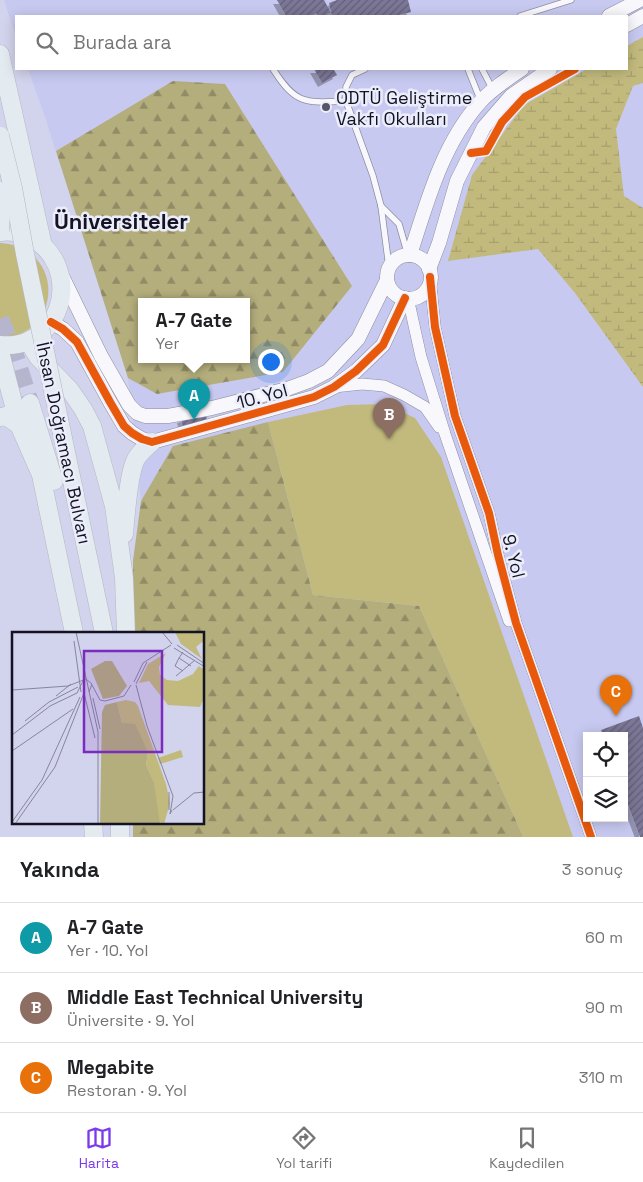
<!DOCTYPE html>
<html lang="tr">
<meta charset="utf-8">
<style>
body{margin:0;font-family:"Space Grotesk",sans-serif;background:#f6f6f6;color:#202124}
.controls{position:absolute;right:15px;bottom:15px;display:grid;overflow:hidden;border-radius:0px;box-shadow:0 2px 12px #0003}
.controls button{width:45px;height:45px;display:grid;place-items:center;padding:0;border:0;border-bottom:1px solid #e0e0e0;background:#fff;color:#202124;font:25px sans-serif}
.you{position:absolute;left:270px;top:361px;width:18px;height:18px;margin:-12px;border:4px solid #fff;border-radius:50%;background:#1a73e8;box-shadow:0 0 0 8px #1a73e833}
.badge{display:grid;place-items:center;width:32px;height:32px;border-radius:50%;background:#7c3aed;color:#fff;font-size:16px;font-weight:700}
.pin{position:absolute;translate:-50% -41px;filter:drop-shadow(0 1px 2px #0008)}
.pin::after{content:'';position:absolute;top:26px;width:18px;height:15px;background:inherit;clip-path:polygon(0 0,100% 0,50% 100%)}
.popup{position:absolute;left:138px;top:298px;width:112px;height:65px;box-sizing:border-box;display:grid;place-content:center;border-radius:0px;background:#fff;filter:drop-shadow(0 1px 4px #0005);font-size:16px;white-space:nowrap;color:#757577}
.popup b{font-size:19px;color:#202124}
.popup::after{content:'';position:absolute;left:50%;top:100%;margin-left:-10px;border:10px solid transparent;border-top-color:#fff}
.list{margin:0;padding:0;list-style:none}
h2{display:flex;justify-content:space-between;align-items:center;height:65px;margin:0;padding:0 20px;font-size:21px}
h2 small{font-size:16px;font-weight:400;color:#757577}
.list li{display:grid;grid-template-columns:32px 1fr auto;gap:15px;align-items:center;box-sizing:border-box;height:70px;padding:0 20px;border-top:1px solid #e0e0e0}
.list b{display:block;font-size:19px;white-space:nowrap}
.list p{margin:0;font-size:16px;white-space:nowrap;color:#757577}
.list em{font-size:16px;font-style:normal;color:#757577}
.icon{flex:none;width:28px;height:28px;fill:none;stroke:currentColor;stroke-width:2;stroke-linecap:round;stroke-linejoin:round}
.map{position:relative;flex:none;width:643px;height:837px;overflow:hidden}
.search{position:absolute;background:#fff;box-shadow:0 2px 12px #0003;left:15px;right:15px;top:15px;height:55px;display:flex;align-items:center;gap:12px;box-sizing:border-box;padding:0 18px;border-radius:0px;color:#757577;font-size:19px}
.sheet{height:275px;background:#fff}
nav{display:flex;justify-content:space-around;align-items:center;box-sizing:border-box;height:70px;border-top:1px solid #e0e0e0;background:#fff;font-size:14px;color:#757577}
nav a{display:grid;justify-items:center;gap:2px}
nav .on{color:#7c3aed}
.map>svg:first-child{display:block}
.built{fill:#c8c9f0;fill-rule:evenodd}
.green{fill:#c2ba7d}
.forest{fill:url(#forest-firs);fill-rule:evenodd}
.wetland{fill:url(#wetland-marsh)}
.building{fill:url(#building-hatch);filter:url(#shadow)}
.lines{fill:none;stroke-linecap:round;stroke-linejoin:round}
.primary-tunnel{stroke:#b5b6ce;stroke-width:18;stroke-dasharray:18 9;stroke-linecap:butt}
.service-casing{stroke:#8d8ea1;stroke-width:7}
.minor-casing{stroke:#8d8ea1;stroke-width:12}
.tertiary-casing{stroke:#8d8ea1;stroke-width:15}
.primary-casing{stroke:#b7b7c3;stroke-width:19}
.service{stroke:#f8f8fc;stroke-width:5.5}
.minor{stroke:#f8f8fc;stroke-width:11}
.tertiary{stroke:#f8f8fc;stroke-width:14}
.primary{stroke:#e3eaf0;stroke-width:18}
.primary-bridge-casing{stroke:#b7b7c3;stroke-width:19;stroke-linecap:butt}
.primary-bridge{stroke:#e3eaf0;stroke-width:18}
.cycleway-casing{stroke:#ecedfb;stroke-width:11}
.cycleway{stroke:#e8590c;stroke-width:8}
.poi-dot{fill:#565669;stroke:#ecedfb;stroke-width:2}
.labels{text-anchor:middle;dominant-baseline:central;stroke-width:5;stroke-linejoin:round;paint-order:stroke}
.poi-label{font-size:18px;fill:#131323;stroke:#ecedfb;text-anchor:start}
.street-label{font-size:18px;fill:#131323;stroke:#ecedfb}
.district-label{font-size:22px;font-weight:bold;fill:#131323;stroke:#ecedfb}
.inset-road{fill:none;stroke:#86869c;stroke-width:1}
.view{fill:#7b2cbf;fill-opacity:0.15;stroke:#7b2cbf;stroke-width:2.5}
.inset-edge{fill:none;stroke:#131323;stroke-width:2.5}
</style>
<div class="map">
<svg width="643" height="837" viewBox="0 0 643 837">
<defs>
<pattern id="forest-firs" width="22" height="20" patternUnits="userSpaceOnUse" patternTransform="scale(1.25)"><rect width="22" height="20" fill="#b4ae7d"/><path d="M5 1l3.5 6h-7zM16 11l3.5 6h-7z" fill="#918c66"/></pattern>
<pattern id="wetland-marsh" width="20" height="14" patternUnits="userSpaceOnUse" patternTransform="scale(1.25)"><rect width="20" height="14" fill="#c2ba7d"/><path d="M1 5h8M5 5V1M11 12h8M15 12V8" fill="none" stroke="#a69f6c"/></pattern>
<pattern id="building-hatch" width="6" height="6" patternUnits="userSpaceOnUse" patternTransform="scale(1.25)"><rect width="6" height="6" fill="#7c7796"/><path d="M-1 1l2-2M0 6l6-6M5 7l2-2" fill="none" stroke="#64607a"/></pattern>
<filter id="shadow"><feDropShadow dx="-4" dy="4" stdDeviation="0" flood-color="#0004"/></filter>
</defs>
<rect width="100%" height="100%" fill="#d2d3ec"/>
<path class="built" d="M 4,0 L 643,0 L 643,837 L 133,837 L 133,823 L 204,823 L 204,633 L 133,561 L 141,501 L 128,378 L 45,117 L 28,69 L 627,69 L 627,16 L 16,16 L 16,36 ZM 142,301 L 246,301 L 246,359 L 142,359 ZM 587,736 L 624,736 L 624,818 L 587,818 Z"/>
<g class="green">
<path d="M 0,243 C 63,246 66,333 0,339 Z"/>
<polygon points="386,404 415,418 441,457 573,837 522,837 522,834 419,606 313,595 268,422 347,405"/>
</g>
<g class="forest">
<path d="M 173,81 L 225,84 L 352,286 L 283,372 L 157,394 L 128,378 L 56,151 ZM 142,301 L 246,301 L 246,359 L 142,359 Z"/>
<polygon points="268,422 313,595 419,606 522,834 522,837 133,837 133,823 204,823 204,633 133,633 133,561 141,501 173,446"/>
</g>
<polygon class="wetland" points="643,37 643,83 633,86 616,129 624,196 643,208 643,387 575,293 538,249 448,261 472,175 524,105 587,69 627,69 627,46"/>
<g class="building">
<polygon points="277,0 324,0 331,13 324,16 318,16 316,13 312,16 286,16"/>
<polygon points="337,0 408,0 411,12 395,16 332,16 329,3"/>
<polygon points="314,69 336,69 334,70 337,75 322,83"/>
<polygon points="206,413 207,421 183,427 181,419"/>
<polygon points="639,716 643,728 643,837 640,837 624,794 624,736 603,736 601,730"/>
</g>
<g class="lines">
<polyline class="primary-tunnel" points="0,319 15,355 30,403"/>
<defs>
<g id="service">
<polyline points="520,16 571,0"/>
<path d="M 273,69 C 296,105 305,103 346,101"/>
<polyline points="365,69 352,75 346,87 346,101 373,176 381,206 389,267"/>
<polyline points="468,69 480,99"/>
<polyline points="482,69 493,90"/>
<polyline points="381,206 399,224 407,252"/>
</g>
<g id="minor">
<polyline points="430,277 435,327 455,416 489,513 498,555 516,623 591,837"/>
<polyline points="408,298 421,357 445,434 509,621"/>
<polyline points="334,387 362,384 384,386 404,395 425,407 439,427"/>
</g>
<g id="tertiary">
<polyline points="609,16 640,0"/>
<polyline points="627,25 643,16"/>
<path d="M 410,255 C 427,202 442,145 480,102 C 492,89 507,79 522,69"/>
<circle cx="409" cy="277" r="22"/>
<polyline points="429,269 439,243 457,181 484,127 511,96 550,69"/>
<polyline points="63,278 101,356 129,405 137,413 145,416 168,416 212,408 287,389 309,381 328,371 358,339 387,280"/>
<polyline points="51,322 63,329 77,342 110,402 124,426 132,433 142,439 152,442 314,397 334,387 356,371 383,345 405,298"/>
</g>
<g id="primary">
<polyline points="0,54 43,246"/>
<path d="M 0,232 C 13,230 26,234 37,241 C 72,265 69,321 30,340 C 20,345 10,346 0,345"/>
<polyline points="30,340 33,349 38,357 70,390 83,409 92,426 114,506 124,578 126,633"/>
<polyline points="0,352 19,425"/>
<polyline points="55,400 104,633"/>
<polyline points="30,403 54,481"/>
<polyline points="0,417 6,416 19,425 41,475 74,633"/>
<path d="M 124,534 C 126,515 128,474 136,459 C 140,452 146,447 152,442"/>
<polyline points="93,823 94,837"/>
<polyline points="120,837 120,823"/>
</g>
</defs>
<use href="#service" class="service-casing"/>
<use href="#minor" class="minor-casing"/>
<use href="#tertiary" class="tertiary-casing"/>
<use href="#primary" class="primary-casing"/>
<use href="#service" class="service"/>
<use href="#minor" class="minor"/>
<use href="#tertiary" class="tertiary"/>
<use href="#primary" class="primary"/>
<defs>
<g id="primary-bridge">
<polyline points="0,136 13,188 25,254 55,400"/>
<polyline points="0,191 1,211 0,231"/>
</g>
</defs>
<use href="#primary-bridge" class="primary-bridge-casing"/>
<use href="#primary-bridge" class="primary-bridge"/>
<defs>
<g id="cycleway">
<polyline points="471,153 486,151 502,122 525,97 575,69"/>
<polyline points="430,277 435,327 455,416 489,513 498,555 516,623 591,837"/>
<polyline points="51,322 63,329 77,342 110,402 124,426 132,433 142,439 152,442 314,397 334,387 356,371 383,345 405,298"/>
</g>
</defs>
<use href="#cycleway" class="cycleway-casing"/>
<use href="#cycleway" class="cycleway"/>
</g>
<circle class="poi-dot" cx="326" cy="107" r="5"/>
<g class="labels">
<g class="poi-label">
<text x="336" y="97">ODTÜ Geliştirme<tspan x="336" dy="21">Vakfı Okulları</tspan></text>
</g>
<g class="street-label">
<text transform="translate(262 396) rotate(-15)">10. Yol</text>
<text transform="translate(64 443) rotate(78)">İhsan Doğramacı Bulvarı</text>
<text transform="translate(514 556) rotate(76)">9. Yol</text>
</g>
<g class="district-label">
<text x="121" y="221">Üniversiteler</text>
</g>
</g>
<g transform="translate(12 632)">
<rect width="192" height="192" fill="#d2d3ec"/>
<path d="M 163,0 L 192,0 L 192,12 L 190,10 L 184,15 L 190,27 L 169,12 ZM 114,68 L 123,70 L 126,74 L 154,152 L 158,171 L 152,192 L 146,189 L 142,150 L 134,133 L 136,120 L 110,91 L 105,70 ZM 169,118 L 171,125 L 148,132 L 146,126 Z" fill="#c2ba7d"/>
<path d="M 93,29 L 100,29 L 115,54 L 107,64 L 91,67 L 79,37 ZM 105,70 L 110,91 L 123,92 L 136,120 L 134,133 L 142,150 L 148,192 L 88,192 L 90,80 L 93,73 Z" fill="#b4ae7d"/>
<path d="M 154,21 L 147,35 L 148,43 L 155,48 L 166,49 L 181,42 L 187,34 L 192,38 L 192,66 L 188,75 L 156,73 L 137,49 L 127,51 L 136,32 Z" fill="#c2ba7d"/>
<path class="inset-road" d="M 64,0 L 86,100 L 86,192M 150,0 L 160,12M 62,9 L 69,60M 165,13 L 193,32M 162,16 L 193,35M 171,20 L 167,26 L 179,34M 167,26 L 163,34 L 171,39M 164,44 L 183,28M 122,50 L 131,31 L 159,13M 124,52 L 135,30M 80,53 L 88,68 L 93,69 L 112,64 L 119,53M 124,53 L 135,94 L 161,164 L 158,182 L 160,178M 56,54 L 74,47 L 80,52 L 77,60M 0,58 L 56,54M 72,61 L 83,106M 44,64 L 59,52M 81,66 L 88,97M 13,89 L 37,70 L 66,55M 0,103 L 38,74 L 65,61 L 73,45M 0,119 L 61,77M 157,178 L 157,160M 161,178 L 182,161 L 193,160M 0,190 L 30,148 L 68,65M 3,192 L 43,135 L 72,61"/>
<path class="view" d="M 72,19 L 150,19 L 150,120 L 72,120 Z"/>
<rect width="192" height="192" class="inset-edge"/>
</g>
</svg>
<div class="controls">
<button><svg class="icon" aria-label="locate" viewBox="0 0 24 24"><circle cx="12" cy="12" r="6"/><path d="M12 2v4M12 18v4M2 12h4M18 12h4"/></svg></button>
<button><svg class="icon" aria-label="layers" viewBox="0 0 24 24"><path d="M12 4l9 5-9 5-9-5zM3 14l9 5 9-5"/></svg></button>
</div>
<div class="you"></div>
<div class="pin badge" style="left:194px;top:420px;background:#0f9aa8">A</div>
<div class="popup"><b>A-7 Gate</b>Yer</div>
<div class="pin badge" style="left:389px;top:439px;background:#8d6e63">B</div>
<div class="pin badge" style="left:616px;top:716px;background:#e8710a">C</div>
<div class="search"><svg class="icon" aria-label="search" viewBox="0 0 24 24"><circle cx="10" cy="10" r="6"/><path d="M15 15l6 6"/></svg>Burada ara</div>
</div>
<section class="sheet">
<h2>Yakında<small>3 sonuç</small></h2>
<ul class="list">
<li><span class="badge" style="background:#0f9aa8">A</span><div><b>A-7 Gate</b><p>Yer · 10. Yol</p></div><em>60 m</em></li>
<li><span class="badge" style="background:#8d6e63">B</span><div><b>Middle East Technical University</b><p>Üniversite · 9. Yol</p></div><em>90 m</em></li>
<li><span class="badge" style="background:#e8710a">C</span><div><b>Megabite</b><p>Restoran · 9. Yol</p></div><em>310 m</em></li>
</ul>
</section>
<nav>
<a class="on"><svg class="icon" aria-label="map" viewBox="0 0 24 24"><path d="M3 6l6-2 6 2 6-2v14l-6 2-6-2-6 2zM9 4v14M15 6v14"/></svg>Harita</a>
<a><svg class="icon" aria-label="directions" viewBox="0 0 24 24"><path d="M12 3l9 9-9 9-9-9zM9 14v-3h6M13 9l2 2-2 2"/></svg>Yol tarifi</a>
<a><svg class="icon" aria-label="saved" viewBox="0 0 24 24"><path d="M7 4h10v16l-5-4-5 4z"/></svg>Kaydedilen</a>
</nav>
